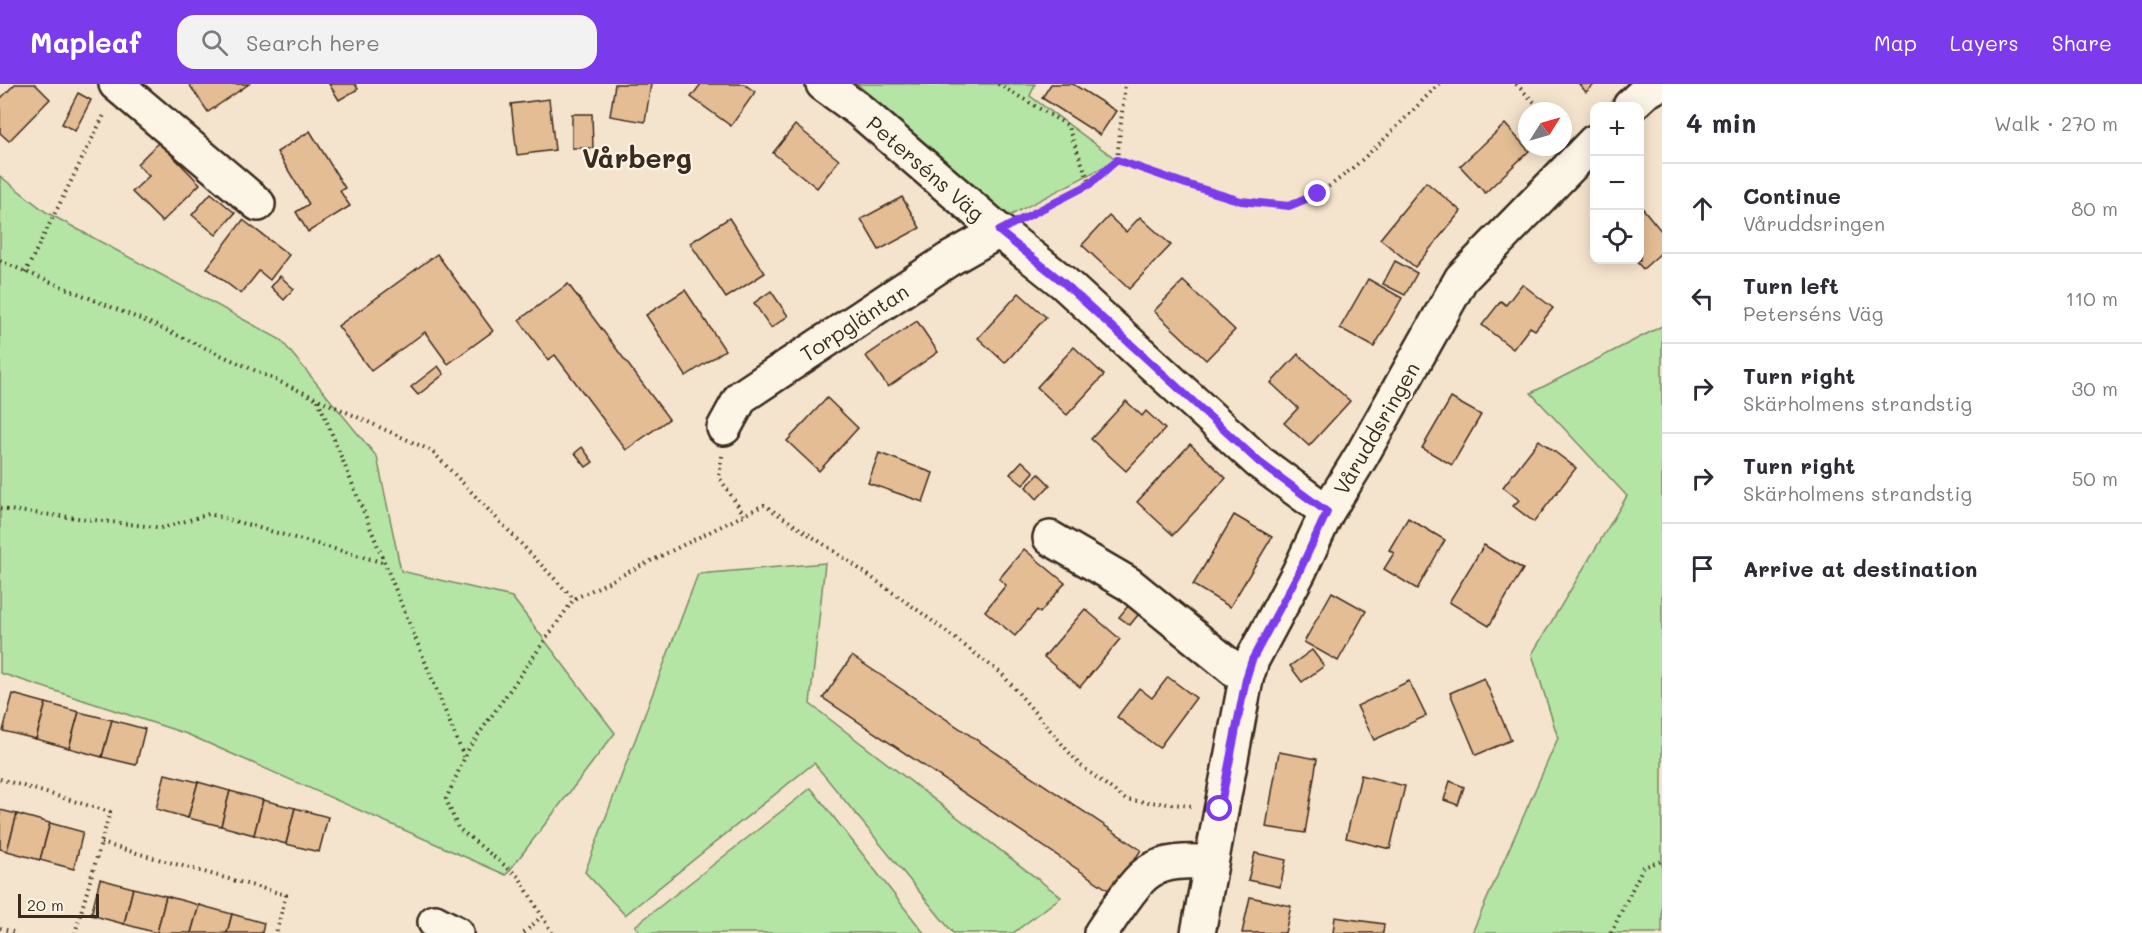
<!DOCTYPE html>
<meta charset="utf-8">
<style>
body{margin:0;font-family:Mali,sans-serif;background:#f2f2f3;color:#2b2b33}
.controls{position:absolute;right:18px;top:18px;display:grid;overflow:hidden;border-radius:12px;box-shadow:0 3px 15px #0003}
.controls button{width:54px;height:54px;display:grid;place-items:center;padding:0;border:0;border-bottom:2px solid #e1e1e2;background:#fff;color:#2b2b33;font:30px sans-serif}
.compass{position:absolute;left:1518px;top:18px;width:54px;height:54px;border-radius:50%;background:#fff;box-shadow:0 3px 15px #0003;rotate:53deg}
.scale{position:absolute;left:18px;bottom:15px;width:81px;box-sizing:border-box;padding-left:6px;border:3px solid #3b2a1e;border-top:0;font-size:16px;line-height:21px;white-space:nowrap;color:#3b2a1e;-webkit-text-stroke:4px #fcf5e5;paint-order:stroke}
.stop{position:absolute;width:18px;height:18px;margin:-14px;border:4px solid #7c3aed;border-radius:50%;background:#fff}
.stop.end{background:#7c3aed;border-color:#fff;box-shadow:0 2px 6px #0008}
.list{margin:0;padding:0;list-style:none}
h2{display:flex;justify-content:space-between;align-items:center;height:78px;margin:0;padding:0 24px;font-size:26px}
h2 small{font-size:20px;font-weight:400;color:#7c7c81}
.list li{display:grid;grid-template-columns:39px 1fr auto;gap:18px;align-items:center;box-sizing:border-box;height:90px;padding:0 24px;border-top:2px solid #e1e1e2}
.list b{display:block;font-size:22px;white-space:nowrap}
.list p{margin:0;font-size:20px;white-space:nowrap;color:#7c7c81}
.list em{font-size:20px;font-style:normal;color:#7c7c81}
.icon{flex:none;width:33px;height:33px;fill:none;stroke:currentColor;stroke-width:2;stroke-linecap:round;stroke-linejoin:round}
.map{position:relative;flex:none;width:1662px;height:849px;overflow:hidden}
header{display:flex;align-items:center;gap:36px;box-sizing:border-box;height:84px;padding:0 30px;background:#7c3aed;color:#fff}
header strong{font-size:28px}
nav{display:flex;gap:33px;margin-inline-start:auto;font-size:21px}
.search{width:420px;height:54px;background:#f2f2f3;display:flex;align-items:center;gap:15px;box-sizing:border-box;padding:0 21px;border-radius:18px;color:#7c7c81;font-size:22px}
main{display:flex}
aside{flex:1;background:#fff}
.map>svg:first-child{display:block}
.green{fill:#b4e5a5;stroke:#788862;stroke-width:1.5}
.building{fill:#e4bd95;stroke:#3b2a1e;stroke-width:1.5}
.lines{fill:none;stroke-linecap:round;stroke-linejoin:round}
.minor-casing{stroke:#3b2a1e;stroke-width:38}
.path{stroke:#3b2a1e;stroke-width:4;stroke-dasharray:1.5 4.5;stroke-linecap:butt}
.minor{stroke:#fcf5e5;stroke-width:33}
.route{stroke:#7c3aed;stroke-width:8}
.labels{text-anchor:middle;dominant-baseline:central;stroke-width:4.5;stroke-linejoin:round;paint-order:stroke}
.street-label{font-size:21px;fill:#3b2a1e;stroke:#fcf5e5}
.district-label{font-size:27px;font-weight:bold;fill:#3b2a1e;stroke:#fcf5e5}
</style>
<header>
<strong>Mapleaf</strong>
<div class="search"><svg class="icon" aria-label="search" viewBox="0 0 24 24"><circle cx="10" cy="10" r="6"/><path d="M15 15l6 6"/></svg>Search here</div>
<nav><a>Map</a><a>Layers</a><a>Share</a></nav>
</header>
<main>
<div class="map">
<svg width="1662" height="849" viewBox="0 0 1662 849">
<rect width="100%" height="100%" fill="#f5e4cd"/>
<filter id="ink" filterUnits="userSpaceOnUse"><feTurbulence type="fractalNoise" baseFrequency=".0167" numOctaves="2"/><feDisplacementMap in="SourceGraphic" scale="12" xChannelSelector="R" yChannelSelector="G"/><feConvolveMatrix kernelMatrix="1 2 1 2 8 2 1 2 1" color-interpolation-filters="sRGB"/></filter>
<g filter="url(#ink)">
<g class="green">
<polygon points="857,0 1035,0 1030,12 1117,76 1009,132"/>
<polygon points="0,92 46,128 281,256 377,373 401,487 512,513 615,649 506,791 187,650 0,589"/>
<polygon points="1662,242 1662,849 1472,849 1558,654 1532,570 1627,412 1531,309"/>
<polygon points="825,479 810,620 1061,813 1013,849 953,849 814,679 625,831 585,788 698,490"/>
<polygon points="811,704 924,849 641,849 635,842"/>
</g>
<g class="building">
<polygon points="15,0 35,0 50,15 9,57 0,49 0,15"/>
<polygon points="189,0 249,0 208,28"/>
<polygon points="329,0 355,0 358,5 339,16"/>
<polygon points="615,0 651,0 645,38 610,32"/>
<polygon points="701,0 744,0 755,8 731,42 691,13"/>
<polygon points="1051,0 1073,0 1116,27 1100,51 1042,14"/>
<polygon points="1579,0 1595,0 1586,8"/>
<polygon points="78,9 91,16 75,47 62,40"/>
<polygon points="549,15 555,66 517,71 511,20"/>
<polygon points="572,30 592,30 593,64 572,64"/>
<polygon points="1505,40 1529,67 1485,109 1460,82"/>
<polygon points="795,41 839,76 817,104 773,69"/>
<polygon points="310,47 345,104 340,107 350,122 308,148 296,128 309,120 277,68"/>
<polygon points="159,58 200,100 162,138 132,108 149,92 137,80"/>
<polygon points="1426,98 1461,127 1415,183 1380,155"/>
<polygon points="211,109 235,129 216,151 192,131"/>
<polygon points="902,113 920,144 879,166 861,135"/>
<polygon points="1640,121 1662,148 1662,168 1643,185 1635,176 1640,176"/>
<polygon points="1109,132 1126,148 1140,133 1171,161 1129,205 1082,161"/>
<polygon points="729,134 765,189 726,214 690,159"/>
<polygon points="243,136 289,171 270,196 259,187 241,210 207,184"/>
<polygon points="437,170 493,247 448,280 425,248 371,287 338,242"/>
<polygon points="1395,177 1417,189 1405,211 1383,200"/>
<polygon points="280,192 294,205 284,216 271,203"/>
<polygon points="1368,195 1402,214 1374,263 1340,244"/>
<polygon points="1183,197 1235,246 1206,276 1154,227"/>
<polygon points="568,200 669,335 626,366 555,271 548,276 519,236"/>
<polygon points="1522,200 1553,224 1535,246 1530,243 1513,265 1482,241 1501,217 1506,221"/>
<polygon points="685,206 725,266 686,292 646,231"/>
<polygon points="771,207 788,232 771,244 754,219"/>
<polygon points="1019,209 1046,233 1005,279 978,254"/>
<polygon points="917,237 938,268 888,303 866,272"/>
<polygon points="1074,263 1104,291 1067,331 1037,303"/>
<polygon points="1298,270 1350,317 1309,362 1284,339 1298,324 1271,299"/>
<polygon points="438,282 444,290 418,311 411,303"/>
<polygon points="827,314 858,344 819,387 787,357"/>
<polygon points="1451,314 1481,331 1452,381 1422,364"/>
<polygon points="1126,317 1142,332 1146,327 1165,345 1126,387 1091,355"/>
<polygon points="1539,356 1576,384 1534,438 1513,422 1519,416 1503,403"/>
<polygon points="1190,360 1226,394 1173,451 1137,418"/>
<polygon points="582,363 593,378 586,383 575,369"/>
<polygon points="879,369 933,389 923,418 868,399"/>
<polygon points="1022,377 1034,388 1023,401 1010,390"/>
<polygon points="1039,390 1050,401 1037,415 1026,403"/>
<polygon points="1234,431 1272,453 1230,523 1193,501"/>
<polygon points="1408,434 1445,456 1417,505 1384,485 1394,469 1389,466"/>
<polygon points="1484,461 1523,485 1489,542 1449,518"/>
<polygon points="1024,465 1065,499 1040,529 1037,526 1015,552 985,527 1006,501 999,495"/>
<polygon points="1332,508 1366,527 1338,577 1304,558"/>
<polygon points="1132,517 1142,526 1130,541 1119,533"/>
<polygon points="1085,525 1120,555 1080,603 1044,573"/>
<polygon points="1312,566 1324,582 1302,598 1290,582"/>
<polygon points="852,572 1141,766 1113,809 823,614"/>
<polygon points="1168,593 1196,614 1159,664 1117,633 1139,604 1152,614"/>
<polygon points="1484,594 1511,656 1476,671 1450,609"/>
<polygon points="1409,597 1426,632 1374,656 1357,622"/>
<polygon points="13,610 46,619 36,655 3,647"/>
<polygon points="46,619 79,628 69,664 36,655"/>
<polygon points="79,628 112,636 102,673 69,664"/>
<polygon points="112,636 145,645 136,681 102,673"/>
<polygon points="1279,668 1317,675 1305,749 1266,743"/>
<polygon points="165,690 198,698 188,734 156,725"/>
<polygon points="1361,691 1405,702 1390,765 1346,754"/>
<polygon points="1450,697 1464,703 1458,721 1444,716"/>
<polygon points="198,698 230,707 221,742 188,734"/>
<polygon points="230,707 263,716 254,751 221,742"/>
<polygon points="263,716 295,724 286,760 254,751"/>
<polygon points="295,724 328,733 319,768 286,760"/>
<polygon points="0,726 17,730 7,767 0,765"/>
<polygon points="17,730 50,739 40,776 7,767"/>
<polygon points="50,739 83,748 74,785 40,776"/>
<polygon points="1255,769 1286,776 1280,803 1248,796"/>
<polygon points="100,795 133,804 124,840 91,831"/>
<polygon points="133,804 166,812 157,849 124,840"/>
<polygon points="166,812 199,821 191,849 157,849"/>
<polygon points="1250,813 1291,822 1285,849 1242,849"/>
<polygon points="199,821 232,830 227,849 191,849"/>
<polygon points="232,830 264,839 262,849 227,849"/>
<polygon points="1335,833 1384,840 1383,849 1333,849"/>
</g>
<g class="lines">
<defs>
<g id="minor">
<polyline points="116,0 258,120"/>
<polyline points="823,0 859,26 999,147 1064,199 1259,378 1327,428"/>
<polyline points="1630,22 1645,8 1659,0"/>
<polyline points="724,344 741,313 948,176 999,147"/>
<polyline points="1050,454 1129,500 1246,595"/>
<polyline points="435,838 456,849"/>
<path d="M 1101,849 C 1111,834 1133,799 1147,789 C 1165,776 1189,777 1210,779"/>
<polyline points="1198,849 1246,595 1252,576 1299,488 1327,428 1362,371 1461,195 1594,58"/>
</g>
</defs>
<use href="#minor" class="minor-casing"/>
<g class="path">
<polyline points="998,0 1067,41 1090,100"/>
<polyline points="1516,0 1543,27"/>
<polyline points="1117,76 1125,0"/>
<path d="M 1027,133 L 1090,100 L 1117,76 C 1165,93 1214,114 1265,119 C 1272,120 1281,122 1288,121 C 1329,119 1408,30 1439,0"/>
<polyline points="0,177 157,242 432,367 574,515"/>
<polyline points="25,189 105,29"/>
<polyline points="318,316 464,673"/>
<polyline points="722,372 719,393 744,431"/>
<polyline points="0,425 163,444 209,430 385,479"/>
<polyline points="0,695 110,728 75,849"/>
<polyline points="101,759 286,811 276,849"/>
<polyline points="0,844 16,849"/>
<polyline points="524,849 541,833"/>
<polyline points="552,849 519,793 458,744 446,715 469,664 574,515 764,421 834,467 919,527 1002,590 1080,681 1126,716 1193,722"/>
<polyline points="1611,849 1643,783 1662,777"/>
</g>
<use href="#minor" class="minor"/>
</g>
</g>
<g class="lines" filter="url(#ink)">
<polyline class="route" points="1220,725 1246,595 1252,576 1299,488 1327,428 1259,378 1064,199 999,147 1090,100 1117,76 1186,100 1241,117 1289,122 1318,110"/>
</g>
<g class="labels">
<g class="street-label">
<text transform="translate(926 84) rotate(41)">Peterséns Väg</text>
<text transform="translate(854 238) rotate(-33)">Torpgläntan</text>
<text transform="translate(1376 344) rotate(-60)">Våruddsringen</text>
</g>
<g class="district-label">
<text x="637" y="73">Vårberg</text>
</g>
</g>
</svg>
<div class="controls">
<button>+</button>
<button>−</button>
<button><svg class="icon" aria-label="locate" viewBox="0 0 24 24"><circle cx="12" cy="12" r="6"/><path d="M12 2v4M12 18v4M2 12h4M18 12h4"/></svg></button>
</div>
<svg class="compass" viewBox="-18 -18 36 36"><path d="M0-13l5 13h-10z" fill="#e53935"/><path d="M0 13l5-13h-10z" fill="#7c7c81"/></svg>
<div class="scale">20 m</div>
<div class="stop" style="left:1220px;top:725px"></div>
<div class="stop end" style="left:1318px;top:110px"></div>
</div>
<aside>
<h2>4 min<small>Walk · 270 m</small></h2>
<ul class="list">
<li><svg class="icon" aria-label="ahead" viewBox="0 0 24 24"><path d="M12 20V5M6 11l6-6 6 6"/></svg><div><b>Continue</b><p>Våruddsringen</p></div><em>80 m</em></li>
<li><svg class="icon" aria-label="left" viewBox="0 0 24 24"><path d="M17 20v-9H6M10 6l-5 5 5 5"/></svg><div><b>Turn left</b><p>Peterséns Väg</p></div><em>110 m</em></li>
<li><svg class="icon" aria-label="right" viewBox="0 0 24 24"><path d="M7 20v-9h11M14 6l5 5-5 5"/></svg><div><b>Turn right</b><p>Skärholmens strandstig</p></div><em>30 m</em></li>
<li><svg class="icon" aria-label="right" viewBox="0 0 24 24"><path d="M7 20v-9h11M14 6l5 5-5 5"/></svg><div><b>Turn right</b><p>Skärholmens strandstig</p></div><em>50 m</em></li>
<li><svg class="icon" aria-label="arrive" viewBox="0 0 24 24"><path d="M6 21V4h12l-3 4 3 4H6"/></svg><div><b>Arrive at destination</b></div></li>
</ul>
</aside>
</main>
